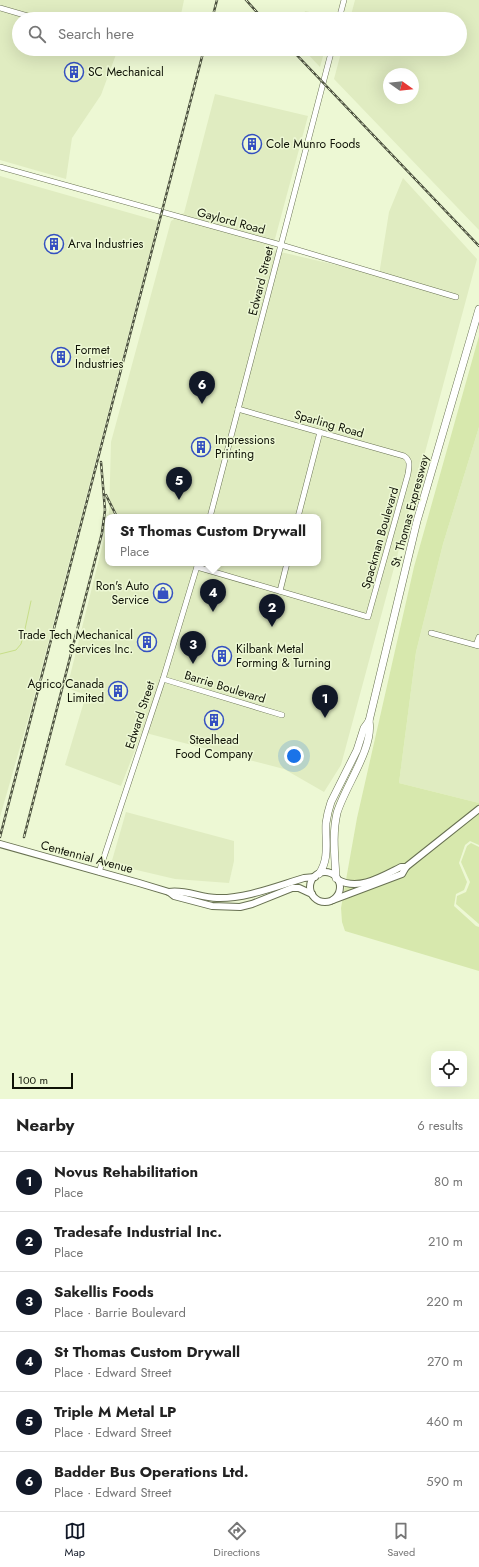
<!DOCTYPE html>
<meta charset="utf-8">
<style>
body{margin:0;font-family:Jost,sans-serif;background:#f2f2f2;color:#222}
.controls{position:absolute;right:12px;bottom:12px;display:grid;overflow:hidden;border-radius:8px;box-shadow:0 4px 16px #0002}
.controls button{width:36px;height:36px;display:grid;place-items:center;padding:0;border:0;border-bottom:1px solid #e0e0e0;background:#fff;color:#222;font:20px sans-serif}
.compass{position:absolute;left:383px;top:68px;width:36px;height:36px;border-radius:50%;background:#fff;box-shadow:0 4px 16px #0002;rotate:105deg}
.scale{position:absolute;left:12px;bottom:10px;width:61px;box-sizing:border-box;padding-left:4px;border:2px solid #0f1206;border-top:0;font-size:11px;line-height:14px;white-space:nowrap;color:#0f1206;-webkit-text-stroke:3px #edf8d4;paint-order:stroke}
.you{position:absolute;left:294px;top:756px;width:14px;height:14px;margin:-10px;border:3px solid #fff;border-radius:50%;background:#1a73e8;box-shadow:0 0 0 6px #1a73e833}
.badge{display:grid;place-items:center;width:26px;height:26px;border-radius:50%;background:#111827;color:#fff;font-size:13px;font-weight:700}
.pin{position:absolute;translate:-50% -33px;filter:drop-shadow(0 1px 2px #0008)}
.pin::after{content:'';position:absolute;top:21px;width:14px;height:12px;background:inherit;clip-path:polygon(0 0,100% 0,50% 100%)}
.popup{position:absolute;left:105px;top:514px;width:216px;height:52px;box-sizing:border-box;display:grid;place-content:center;border-radius:8px;background:#fff;filter:drop-shadow(0 1px 3px #0005);font-size:13px;white-space:nowrap;color:#767676}
.popup b{font-size:15px;color:#222}
.popup::after{content:'';position:absolute;left:50%;top:100%;margin-left:-8px;border:8px solid transparent;border-top-color:#fff}
.list{margin:0;padding:0;list-style:none}
h2{display:flex;justify-content:space-between;align-items:center;height:52px;margin:0;padding:0 16px;font-size:17px}
h2 small{font-size:13px;font-weight:400;color:#767676}
.list li{display:grid;grid-template-columns:26px 1fr auto;gap:12px;align-items:center;box-sizing:border-box;height:60px;padding:0 16px;border-top:1px solid #e0e0e0}
.list b{display:block;font-size:15px;white-space:nowrap}
.list p{margin:0;font-size:13px;white-space:nowrap;color:#767676}
.list em{font-size:13px;font-style:normal;color:#767676}
.icon{flex:none;width:22px;height:22px;fill:none;stroke:currentColor;stroke-width:2;stroke-linecap:round;stroke-linejoin:round}
.map{position:relative;flex:none;width:479px;height:1099px;overflow:hidden}
.search{position:absolute;background:#fff;box-shadow:0 4px 16px #0002;left:12px;right:12px;top:12px;height:44px;display:flex;align-items:center;gap:10px;box-sizing:border-box;padding:0 14px;border-radius:22px;color:#767676;font-size:15px}
.sheet{height:412px;background:#fff}
nav{display:flex;justify-content:space-around;align-items:center;box-sizing:border-box;height:56px;border-top:1px solid #e0e0e0;background:#fff;font-size:11px;color:#767676}
nav a{display:grid;justify-items:center;gap:2px}
nav .on{color:#111827}
.map>svg:first-child{display:block}
.built{fill:#e0ecc1;fill-rule:evenodd}
.green{fill:#d7e8ad}
.lines{fill:none;stroke-linecap:round;stroke-linejoin:round}
.stream{stroke:#c7de88;stroke-width:1}
.minor-casing{stroke:#687152;stroke-width:6}
.major-casing{stroke:#687152;stroke-width:8}
.highway-casing{stroke:#687152;stroke-width:8}
.minor{stroke:#fff;stroke-width:5}
.major{stroke:#fff;stroke-width:6}
.highway{stroke:#fff;stroke-width:7}
.rail-casing{stroke:#4c513f;stroke-width:2.5}
.rail{stroke:#edf8d4;stroke-width:1;stroke-dasharray:3;stroke-linecap:butt}
.labels{text-anchor:middle;dominant-baseline:central;stroke-width:3;stroke-linejoin:round;paint-order:stroke}
.poi-label{font-size:12px;fill:#0f1206;stroke:#edf8d4;text-anchor:start}
.street-label{font-size:12px;fill:#0f1206;stroke:#edf8d4}
</style>
<div class="map">
<svg width="479" height="1099" viewBox="0 0 479 1099">
<rect width="100%" height="100%" fill="#edf8d4"/>
<g class="built">
<polygon points="0,0 184,0 180,19 19,19 19,49 118,49 101,95 72,138 66,179 0,160"/>
<path d="M 355,0 L 479,0 L 479,230 L 334,79 L 342,49 L 460,49 L 460,19 L 350,19 ZM 389,74 L 413,74 L 413,98 L 389,98 Z"/>
<polygon points="305,11 332,17 332,19 303,19"/>
<polygon points="303,49 325,49 320,67"/>
<polygon points="215,94 308,116 272,250 379,275 389,212 403,178 477,259 341,765 324,792 284,769 142,732 121,786 65,765 86,695 67,688 108,523 108,563 318,563 318,517 109,517 111,442 171,221 184,213"/>
<polygon points="0,176 158,221 29,716 0,817"/>
<polygon points="479,427 479,803 399,783 416,652 443,544"/>
<polygon points="126,812 234,841 234,861 229,883 175,879 111,864"/>
</g>
<g class="green">
<polygon points="479,336 479,427 443,544 416,652 399,783 479,803 479,845 470,841 465,845 459,863 467,882 464,890 456,894 454,906 476,926 479,927 479,971 345,931 342,922 341,908 357,818 414,567"/>
<polygon points="471,843 479,847 479,924 456,904 457,896 466,892 470,882 461,862 467,846"/>
</g>
<g class="lines">
<polyline class="stream" points="0,654 16,650 21,644 25,629 31,601"/>
<defs>
<g id="minor">
<polyline points="0,8 38,19"/>
<polyline points="339,19 344,0"/>
<polyline points="0,167 281,245 456,297"/>
<polyline points="210,517 332,49"/>
<polyline points="298,517 320,432"/>
<path d="M 197,567 L 368,617 L 408,474 C 409,467 411,460 404,456 L 238,409"/>
<polyline points="280,591 287,563"/>
<polyline points="431,633 479,646"/>
<polyline points="476,645 479,637"/>
<polyline points="163,679 282,715"/>
<polyline points="99,872 163,679 198,563"/>
</g>
<g id="major">
<polyline points="0,844 139,883 169,892 174,896 212,906 240,907 252,904 292,888 299,888 312,894"/>
<circle cx="325" cy="887" r="15"/>
<path d="M 338,880 C 359,891 381,877 401,867 L 406,867"/>
<path d="M 169,892 C 184,889 201,898 217,898 C 245,899 277,886 304,878 L 315,877"/>
<polyline points="333,900 402,874 406,867 479,809"/>
</g>
<g id="highway">
<path d="M 319,874 C 330,858 325,841 326,823 C 327,816 329,808 331,802 L 357,750 L 364,728 L 369,721 L 417,521 L 479,309"/>
<path d="M 336,878 C 335,856 332,835 337,813 C 345,786 374,748 369,721"/>
</g>
</defs>
<use href="#minor" class="minor-casing"/>
<use href="#major" class="major-casing"/>
<use href="#highway" class="highway-casing"/>
<use href="#minor" class="minor"/>
<use href="#major" class="major"/>
<use href="#highway" class="highway"/>
<defs>
<g id="rail">
<polyline points="246,0 263,19"/>
<polyline points="212,19 217,0"/>
<polyline points="291,49 479,246"/>
<polyline points="106,495 117,517"/>
<polyline points="0,837 204,49"/>
<polyline points="24,837 102,533 105,510 101,462"/>
</g>
</defs>
<use href="#rail" class="rail-casing"/>
<use href="#rail" class="rail"/>
</g>
<defs>
<symbol id="building-ring" viewBox="-11 -11 22 22"><circle r="9.5" fill="#edf8d4" stroke="#3450c1" stroke-width="1.5"/><path d="M-4-6H4V6H1V3H-1V6H-4ZM-2.5-4.3h1.7v1.8h-1.7ZM.8-4.3h1.7v1.8H.8ZM-2.5-1h1.7V.8h-1.7ZM.8-1h1.7V.8H.8Z" fill="#3450c1"/></symbol>
<symbol id="shop-ring" viewBox="-11 -11 22 22"><circle r="9.5" fill="#edf8d4" stroke="#3450c1" stroke-width="1.5"/><path d="M-5-2.5h2.3a2.7 3.5 0 0 1 5.4 0H5L5.5 6h-11ZM-1.5-2.5h3a1.5 2.3 0 0 0-3 0Z" fill="#3450c1"/></symbol>
</defs>
<g fill-rule="evenodd">
<use href="#building-ring" x="63" y="61" width="22" height="22"/>
<use href="#building-ring" x="241" y="133" width="22" height="22"/>
<use href="#building-ring" x="43" y="233" width="22" height="22"/>
<use href="#building-ring" x="50" y="346" width="22" height="22"/>
<use href="#building-ring" x="190" y="436" width="22" height="22"/>
<use href="#shop-ring" x="152" y="582" width="22" height="22"/>
<use href="#building-ring" x="136" y="631" width="22" height="22"/>
<use href="#building-ring" x="211" y="645" width="22" height="22"/>
<use href="#building-ring" x="107" y="680" width="22" height="22"/>
<use href="#building-ring" x="203" y="709" width="22" height="22"/>
</g>
<g class="labels">
<g class="poi-label">
<text x="88" y="72">SC Mechanical</text>
<text x="266" y="144">Cole Munro Foods</text>
<text x="68" y="244">Arva Industries</text>
<text x="75" y="350">Formet<tspan x="75" dy="14">Industries</tspan></text>
<text x="215" y="440">Impressions<tspan x="215" dy="14">Printing</tspan></text>
<text x="149" y="586" text-anchor="end">Ron's Auto<tspan x="149" dy="14">Service</tspan></text>
<text x="133" y="635" text-anchor="end">Trade Tech Mechanical<tspan x="133" dy="14">Services Inc.</tspan></text>
<text x="236" y="649">Kilbank Metal<tspan x="236" dy="14">Forming &amp; Turning</tspan></text>
<text x="104" y="684" text-anchor="end">Agrico Canada<tspan x="104" dy="14">Limited</tspan></text>
<text x="214" y="740" text-anchor="middle">Steelhead<tspan x="214" dy="14">Food Company</tspan></text>
</g>
<g class="street-label">
<text transform="translate(231 221) rotate(15)">Gaylord Road</text>
<text transform="translate(261 281) rotate(-76)">Edward Street</text>
<text transform="translate(329 424) rotate(16)">Sparling Road</text>
<text transform="translate(410 511) rotate(-75)">St. Thomas Expressway</text>
<text transform="translate(380 538) rotate(-74)">Spackman Boulevard</text>
<text transform="translate(225 687) rotate(17)">Barrie Boulevard</text>
<text transform="translate(140 715) rotate(-72)">Edward Street</text>
<text transform="translate(87 857) rotate(15)">Centennial Avenue</text>
</g>
</g>
</svg>
<div class="controls">
<button><svg class="icon" aria-label="locate" viewBox="0 0 24 24"><circle cx="12" cy="12" r="6"/><path d="M12 2v4M12 18v4M2 12h4M18 12h4"/></svg></button>
</div>
<svg class="compass" viewBox="-18 -18 36 36"><path d="M0-13l5 13h-10z" fill="#e53935"/><path d="M0 13l5-13h-10z" fill="#767676"/></svg>
<div class="scale">100 m</div>
<div class="you"></div>
<div class="pin badge" style="left:325px;top:718px">1</div>
<div class="pin badge" style="left:272px;top:627px">2</div>
<div class="pin badge" style="left:193px;top:664px">3</div>
<div class="pin badge" style="left:213px;top:612px">4</div>
<div class="popup"><b>St Thomas Custom Drywall</b>Place</div>
<div class="pin badge" style="left:179px;top:500px">5</div>
<div class="pin badge" style="left:202px;top:404px">6</div>
<div class="search"><svg class="icon" aria-label="search" viewBox="0 0 24 24"><circle cx="10" cy="10" r="6"/><path d="M15 15l6 6"/></svg>Search here</div>
</div>
<section class="sheet">
<h2>Nearby<small>6 results</small></h2>
<ul class="list">
<li><span class="badge">1</span><div><b>Novus Rehabilitation</b><p>Place</p></div><em>80 m</em></li>
<li><span class="badge">2</span><div><b>Tradesafe Industrial Inc.</b><p>Place</p></div><em>210 m</em></li>
<li><span class="badge">3</span><div><b>Sakellis Foods</b><p>Place · Barrie Boulevard</p></div><em>220 m</em></li>
<li><span class="badge">4</span><div><b>St Thomas Custom Drywall</b><p>Place · Edward Street</p></div><em>270 m</em></li>
<li><span class="badge">5</span><div><b>Triple M Metal LP</b><p>Place · Edward Street</p></div><em>460 m</em></li>
<li><span class="badge">6</span><div><b>Badder Bus Operations Ltd.</b><p>Place · Edward Street</p></div><em>590 m</em></li>
</ul>
</section>
<nav>
<a class="on"><svg class="icon" aria-label="map" viewBox="0 0 24 24"><path d="M3 6l6-2 6 2 6-2v14l-6 2-6-2-6 2zM9 4v14M15 6v14"/></svg>Map</a>
<a><svg class="icon" aria-label="directions" viewBox="0 0 24 24"><path d="M12 3l9 9-9 9-9-9zM9 14v-3h6M13 9l2 2-2 2"/></svg>Directions</a>
<a><svg class="icon" aria-label="saved" viewBox="0 0 24 24"><path d="M7 4h10v16l-5-4-5 4z"/></svg>Saved</a>
</nav>
